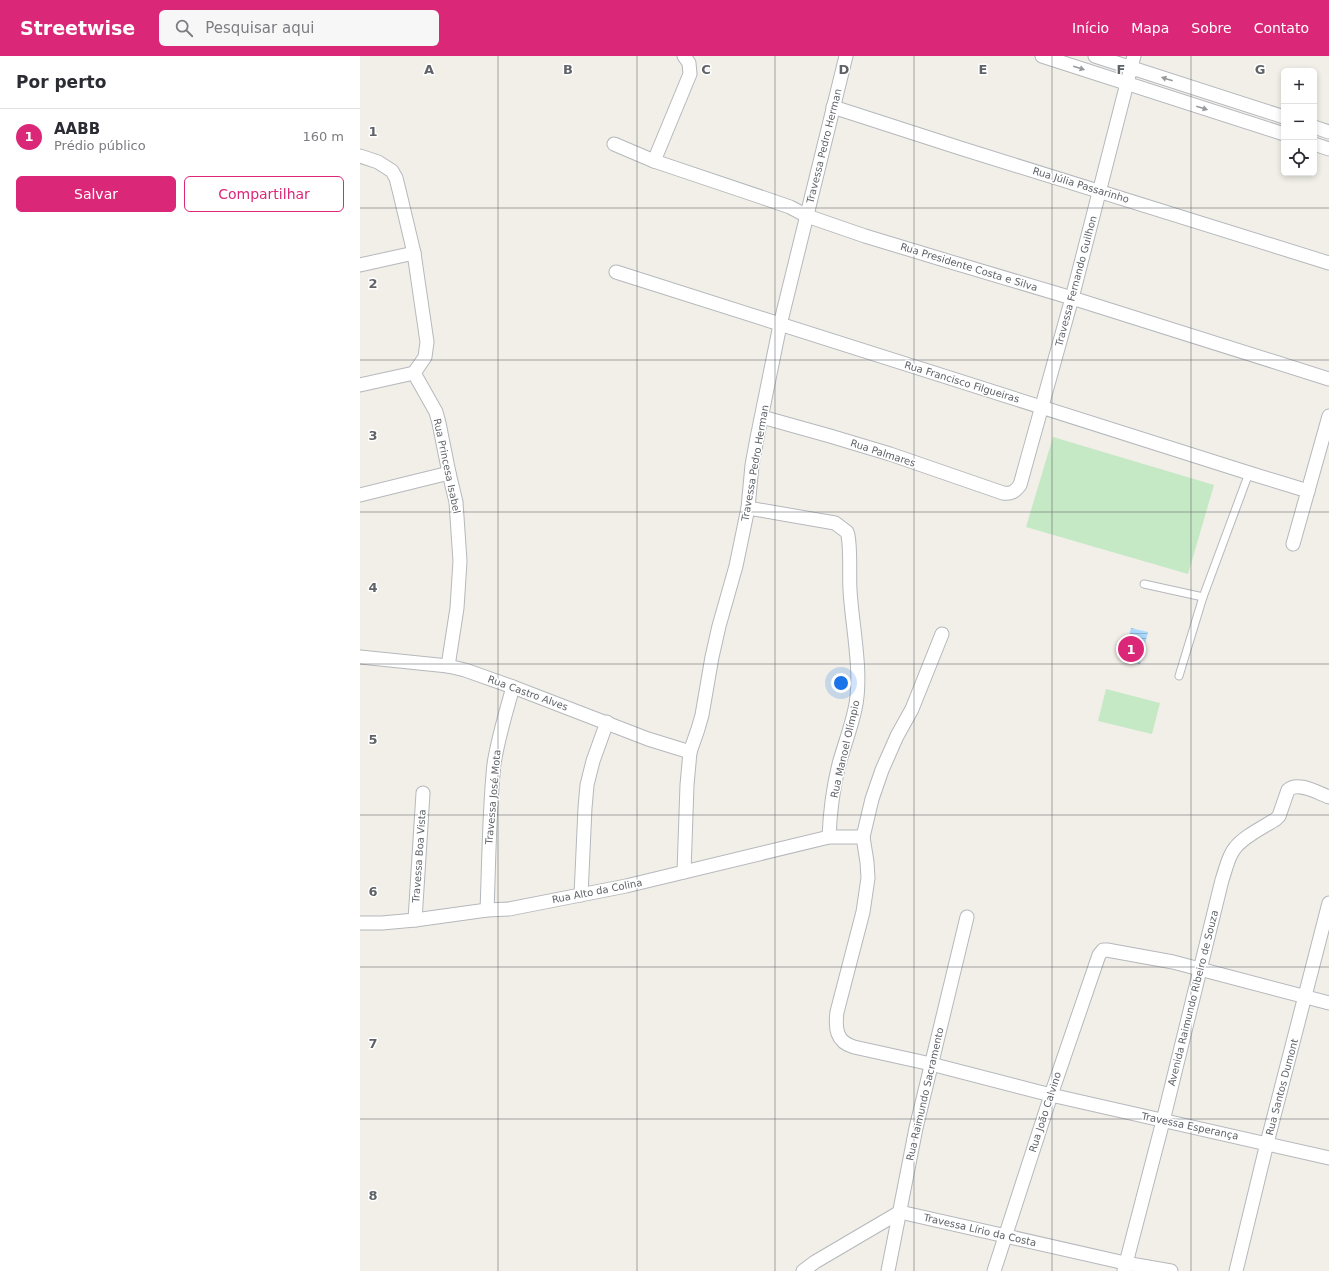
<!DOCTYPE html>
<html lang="pt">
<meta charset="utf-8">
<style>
body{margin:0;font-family:"DejaVu Sans",sans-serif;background:#f7f7f7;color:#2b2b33}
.controls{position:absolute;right:12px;top:12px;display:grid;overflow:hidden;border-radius:6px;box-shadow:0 2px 6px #0003}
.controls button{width:36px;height:36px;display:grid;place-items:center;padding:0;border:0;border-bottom:1px solid #e1e1e2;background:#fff;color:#2b2b33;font:20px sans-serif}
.you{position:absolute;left:481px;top:627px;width:14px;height:14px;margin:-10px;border:3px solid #fff;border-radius:50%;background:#1a73e8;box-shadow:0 0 0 6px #1a73e833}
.badge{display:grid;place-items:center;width:26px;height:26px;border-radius:50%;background:#db2777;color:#fff;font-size:13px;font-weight:700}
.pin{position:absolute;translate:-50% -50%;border:2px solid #fff;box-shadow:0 1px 4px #0006}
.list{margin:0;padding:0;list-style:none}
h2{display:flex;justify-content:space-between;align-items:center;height:52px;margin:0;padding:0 16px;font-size:17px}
h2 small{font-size:13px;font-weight:400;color:#7c7c81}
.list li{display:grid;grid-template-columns:26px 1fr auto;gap:12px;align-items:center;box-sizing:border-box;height:56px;padding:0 16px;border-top:1px solid #e1e1e2}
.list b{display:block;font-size:15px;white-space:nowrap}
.list p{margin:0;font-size:13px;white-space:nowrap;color:#7c7c81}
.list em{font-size:13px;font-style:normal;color:#7c7c81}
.actions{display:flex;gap:8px;padding:12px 16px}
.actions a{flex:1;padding:9px 0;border:1px solid #db2777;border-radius:6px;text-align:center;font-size:14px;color:#db2777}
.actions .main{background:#db2777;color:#fff}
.icon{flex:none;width:22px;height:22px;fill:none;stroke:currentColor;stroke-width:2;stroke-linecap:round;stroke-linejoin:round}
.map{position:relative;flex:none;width:969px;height:1215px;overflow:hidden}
header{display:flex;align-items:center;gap:24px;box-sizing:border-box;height:56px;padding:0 20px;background:#db2777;color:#fff}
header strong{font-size:19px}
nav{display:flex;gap:22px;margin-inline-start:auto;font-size:14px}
.search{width:280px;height:36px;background:#f7f7f7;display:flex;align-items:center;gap:10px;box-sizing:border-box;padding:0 14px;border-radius:6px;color:#7c7c81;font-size:15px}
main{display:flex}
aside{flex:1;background:#fff}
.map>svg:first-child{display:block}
.pitch{fill:#c5e8c5}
.water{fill:url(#water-rules)}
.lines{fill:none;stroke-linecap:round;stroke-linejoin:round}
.service-casing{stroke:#b5b8bc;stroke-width:9}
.minor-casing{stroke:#b5b8bc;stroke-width:15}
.service{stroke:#fff;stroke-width:7}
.minor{stroke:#fff;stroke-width:13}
.oneway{fill:#979a9d}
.grid{fill:none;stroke:#5f6368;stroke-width:1;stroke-opacity:0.55}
.labels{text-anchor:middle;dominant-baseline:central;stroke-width:3;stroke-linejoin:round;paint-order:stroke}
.street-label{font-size:10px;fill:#5f6368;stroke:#fff}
.grid-label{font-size:13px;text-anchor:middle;font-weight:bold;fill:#5f6368;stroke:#fff;stroke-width:3;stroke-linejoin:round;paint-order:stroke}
</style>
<header>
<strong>Streetwise</strong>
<div class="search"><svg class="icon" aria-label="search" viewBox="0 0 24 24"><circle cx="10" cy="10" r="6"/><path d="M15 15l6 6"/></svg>Pesquisar aqui</div>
<nav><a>Início</a><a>Mapa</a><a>Sobre</a><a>Contato</a></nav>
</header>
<main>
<aside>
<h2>Por perto<small></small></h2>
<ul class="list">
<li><span class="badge">1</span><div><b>AABB</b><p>Prédio público</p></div><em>160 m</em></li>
</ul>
<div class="actions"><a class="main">Salvar</a><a>Compartilhar</a></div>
</aside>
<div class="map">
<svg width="969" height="1215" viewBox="0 0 969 1215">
<defs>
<pattern id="water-rules" width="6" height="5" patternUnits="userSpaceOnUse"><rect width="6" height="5" fill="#aadaff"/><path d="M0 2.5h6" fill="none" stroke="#8eb4d2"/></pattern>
</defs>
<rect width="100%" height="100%" fill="#f1efe8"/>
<g class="pitch">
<polygon points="693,381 854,429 828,518 666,471"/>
<polygon points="746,633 800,647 792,678 738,665"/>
</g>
<polygon class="water" points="771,572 788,576 780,608 764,604"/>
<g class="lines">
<defs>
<g id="service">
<polyline points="784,528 843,541"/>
<polyline points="819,620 843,541 889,417"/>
</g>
<g id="minor">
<polyline points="682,0 924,78"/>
<polyline points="735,0 924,61"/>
<polyline points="473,51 600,92 969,207"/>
<polyline points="954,71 969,76"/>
<polyline points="254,88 294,105 404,142 430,151 447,160 505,180 581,203 712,242 969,323"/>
<polyline points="954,88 969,93"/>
<polyline points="0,100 18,106 32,115 36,122 40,138 54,197 67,286 65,301 54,317 76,356 79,367 89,417 96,446 100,505 97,552 88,610"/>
<polyline points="294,105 330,18 329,7 324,0"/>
<polyline points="0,209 54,197"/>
<polyline points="256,216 889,417 948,435"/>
<polyline points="0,329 54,317"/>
<path d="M 402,361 L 470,380 L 530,398 L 643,437 C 651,438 655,436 660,429 L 712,242 L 774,0"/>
<polyline points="0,439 89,417"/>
<path d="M 388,452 L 475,467 L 487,476 L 488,479 C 491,497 489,516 490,534 C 492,570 503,618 495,653 C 491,672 484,690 479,708 C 473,732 470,756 469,781"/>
<polyline points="933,488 969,360"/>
<polyline points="0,601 88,610 105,614 153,631 288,683 330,696"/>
<polyline points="503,781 512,743 522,714 537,680 552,653 582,578"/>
<polyline points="324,816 327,729 330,696 338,673 342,659 352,601 359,570 376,510 388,452 392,409 397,382 420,269 486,0"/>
<polyline points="221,839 225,752 227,729 233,705 247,666"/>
<path d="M 127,854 C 129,805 129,756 134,708 C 138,682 146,656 153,631"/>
<polyline points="55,864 63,737"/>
<path d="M 0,867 L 22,867 L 55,864 L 127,854 L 149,853 L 266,830 L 469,781 L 503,781 L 507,806 L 508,822 L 503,856 L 477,956 C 475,972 476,986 494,991 L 571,1008 L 691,1039 L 969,1102"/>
<polyline points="443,1215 455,1206 540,1156 765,1207 811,1215"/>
<polyline points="528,1215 556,1072 607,861"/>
<polyline points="634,1215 691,1039 739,899 743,894 747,894 813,906 969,947"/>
<path d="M 764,1215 L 803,1065 L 862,824 C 866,813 868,800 875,792 C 884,780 904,771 916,763 L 919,760 L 928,734 C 938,725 958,737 969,741"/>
<polyline points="876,1215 907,1087 969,847"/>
</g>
</defs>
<use href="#service" class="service-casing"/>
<use href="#minor" class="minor-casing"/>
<use href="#service" class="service"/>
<use href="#minor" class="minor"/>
</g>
<defs><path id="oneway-solid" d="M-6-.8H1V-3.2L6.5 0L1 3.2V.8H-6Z"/></defs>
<g class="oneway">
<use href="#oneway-solid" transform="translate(719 12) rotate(18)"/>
<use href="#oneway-solid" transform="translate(807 23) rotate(-162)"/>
<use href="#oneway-solid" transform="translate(842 52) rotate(18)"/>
</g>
<path class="grid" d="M 138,0 L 138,1215M 277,0 L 277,1215M 415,0 L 415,1215M 554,0 L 554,1215M 692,0 L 692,1215M 831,0 L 831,1215M 0,152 L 969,152M 0,304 L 969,304M 0,456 L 969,456M 0,608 L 969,608M 0,759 L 969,759M 0,911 L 969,911M 0,1063 L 969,1063"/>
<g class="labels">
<g class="street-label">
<text transform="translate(464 90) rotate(-76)">Travessa Pedro Herman</text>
<text transform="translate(721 129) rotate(17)">Rua Júlia Passarinho</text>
<text transform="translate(609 211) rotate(17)">Rua Presidente Costa e Silva</text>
<text transform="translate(716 225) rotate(-75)">Travessa Fernando Guilhon</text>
<text transform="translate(602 326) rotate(17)">Rua Francisco Filgueiras</text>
<text transform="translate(523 397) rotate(18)">Rua Palmares</text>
<text transform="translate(395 407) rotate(-80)">Travessa Pedro Herman</text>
<text transform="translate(87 410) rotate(78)">Rua Princesa Isabel</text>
<text transform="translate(168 637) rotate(20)">Rua Castro Alves</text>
<text transform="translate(485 693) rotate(-77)">Rua Manoel Olímpio</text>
<text transform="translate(133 741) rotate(-85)">Travessa José Mota</text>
<text transform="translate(59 800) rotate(-86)">Travessa Boa Vista</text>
<text transform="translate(237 835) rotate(-11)">Rua Alto da Colina</text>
<text transform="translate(833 942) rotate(-76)">Avenida Raimundo Ribeiro de Souza</text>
<text transform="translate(922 1031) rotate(-75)">Rua Santos Dumont</text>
<text transform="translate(565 1038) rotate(-77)">Rua Raimundo Sacramento</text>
<text transform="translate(685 1056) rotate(-72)">Rua João Calvino</text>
<text transform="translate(830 1070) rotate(12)">Travessa Esperança</text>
<text transform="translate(620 1174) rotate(13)">Travessa Lírio da Costa</text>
</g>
</g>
<g class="grid-label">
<text x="69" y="18">A</text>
<text x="208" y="18">B</text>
<text x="346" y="18">C</text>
<text x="484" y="18">D</text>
<text x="623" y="18">E</text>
<text x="761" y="18">F</text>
<text x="900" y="18">G</text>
<text x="13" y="80">1</text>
<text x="13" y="232">2</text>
<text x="13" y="384">3</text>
<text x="13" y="536">4</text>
<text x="13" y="688">5</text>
<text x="13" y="840">6</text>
<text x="13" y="992">7</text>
<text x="13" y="1144">8</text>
</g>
</svg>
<div class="controls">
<button>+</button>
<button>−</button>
<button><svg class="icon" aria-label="locate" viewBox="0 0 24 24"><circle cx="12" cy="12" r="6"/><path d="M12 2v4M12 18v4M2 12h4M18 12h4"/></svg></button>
</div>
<div class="you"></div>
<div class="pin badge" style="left:771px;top:593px">1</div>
</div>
</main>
